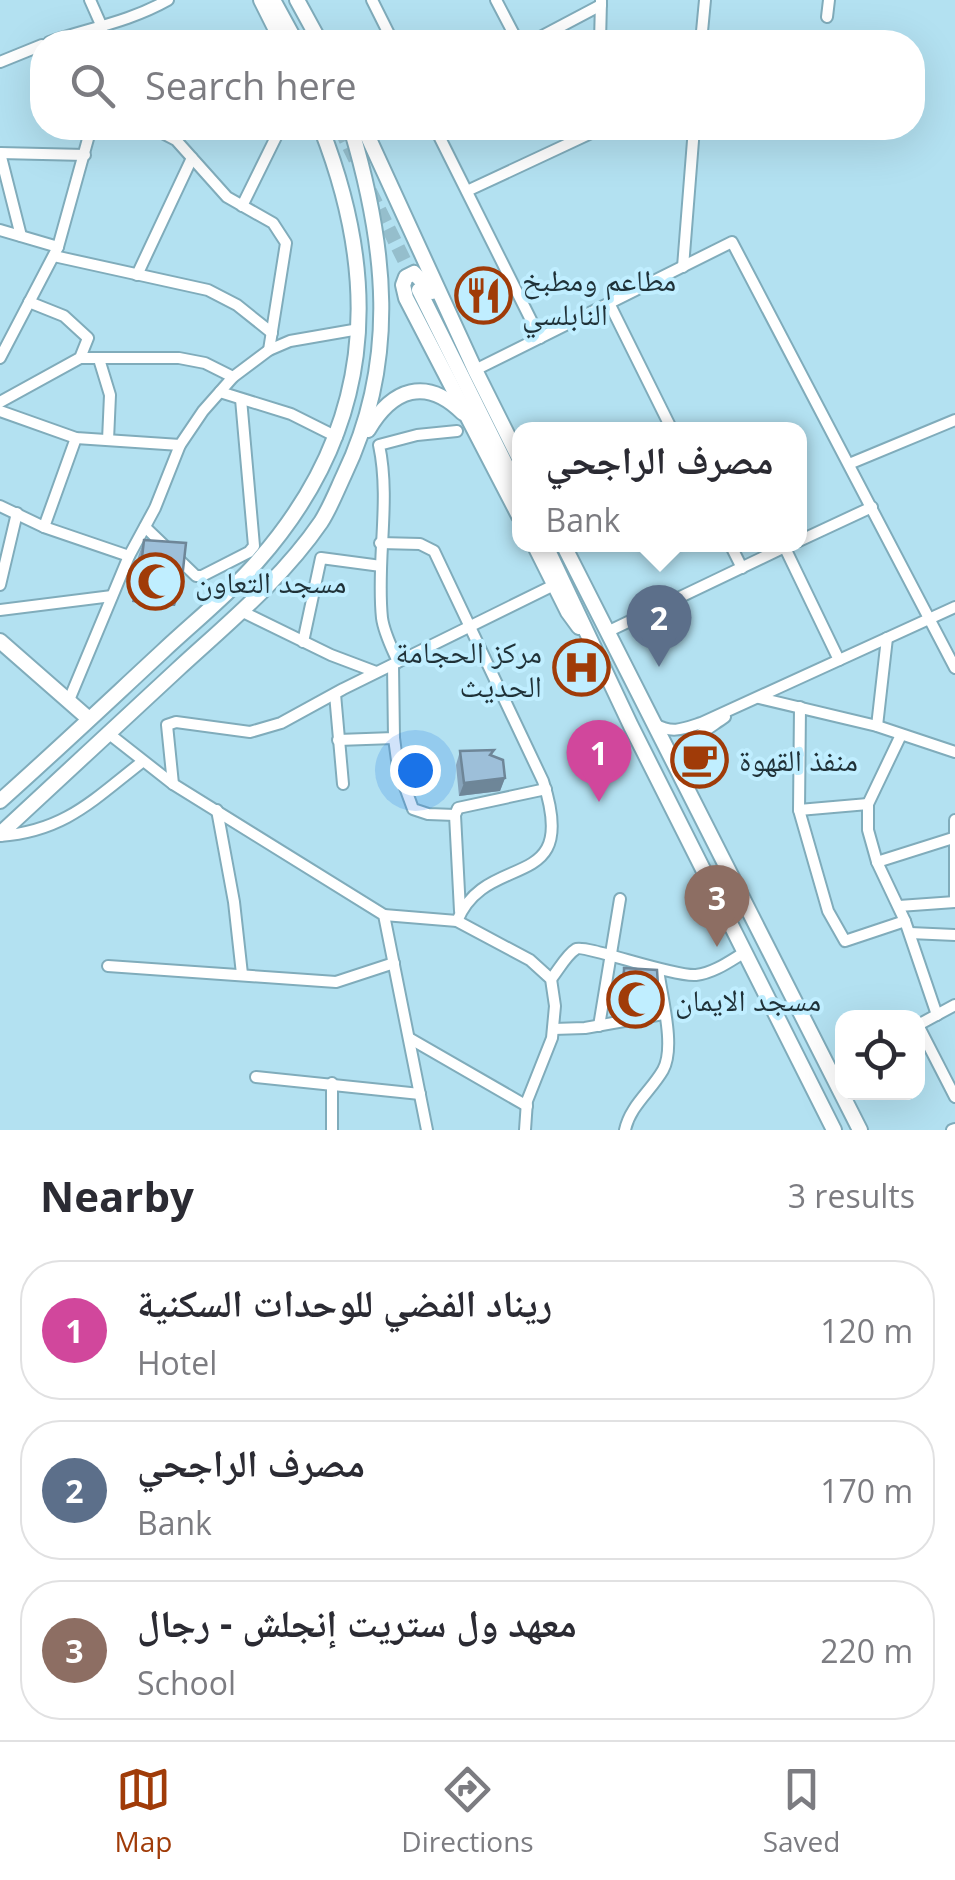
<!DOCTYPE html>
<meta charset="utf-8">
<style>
body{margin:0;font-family:"Open Sans","Noto Naskh Arabic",sans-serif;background:#f7f7f7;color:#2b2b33}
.controls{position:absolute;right:30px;bottom:30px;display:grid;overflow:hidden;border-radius:20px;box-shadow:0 10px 40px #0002}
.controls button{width:90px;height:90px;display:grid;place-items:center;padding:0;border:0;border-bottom:2px solid #e1e1e2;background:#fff;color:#2b2b33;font:50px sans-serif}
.you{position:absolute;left:415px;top:770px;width:35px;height:35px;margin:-25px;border:8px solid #fff;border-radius:50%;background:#1a73e8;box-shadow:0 0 0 15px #1a73e833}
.badge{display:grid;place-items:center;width:65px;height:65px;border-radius:50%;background:#a03b08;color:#fff;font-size:32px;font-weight:700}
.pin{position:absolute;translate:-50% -82px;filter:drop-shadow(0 2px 5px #0008)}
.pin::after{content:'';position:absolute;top:52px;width:35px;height:30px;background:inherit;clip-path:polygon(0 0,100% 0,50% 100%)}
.popup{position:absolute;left:512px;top:422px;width:295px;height:130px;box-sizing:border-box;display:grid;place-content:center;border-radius:20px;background:#fff;filter:drop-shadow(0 2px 8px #0005);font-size:32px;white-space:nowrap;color:#7c7c81}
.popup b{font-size:38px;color:#2b2b33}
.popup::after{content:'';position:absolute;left:50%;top:100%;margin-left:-20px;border:20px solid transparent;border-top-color:#fff}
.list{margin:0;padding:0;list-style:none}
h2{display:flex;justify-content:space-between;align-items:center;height:130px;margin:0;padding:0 40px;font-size:42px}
h2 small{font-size:32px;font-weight:400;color:#7c7c81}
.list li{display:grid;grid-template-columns:65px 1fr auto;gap:30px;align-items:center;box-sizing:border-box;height:140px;margin:0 20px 20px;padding:0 20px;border:2px solid #e1e1e2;border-radius:40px}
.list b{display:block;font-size:38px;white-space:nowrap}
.list p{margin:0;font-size:32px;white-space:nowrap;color:#7c7c81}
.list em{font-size:32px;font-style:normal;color:#7c7c81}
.icon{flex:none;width:55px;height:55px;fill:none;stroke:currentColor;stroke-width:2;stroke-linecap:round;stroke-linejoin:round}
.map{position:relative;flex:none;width:955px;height:1130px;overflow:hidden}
.search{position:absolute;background:#fff;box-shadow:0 10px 40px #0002;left:30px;right:30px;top:30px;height:110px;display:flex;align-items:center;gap:25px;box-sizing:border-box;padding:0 35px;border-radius:40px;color:#7c7c81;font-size:38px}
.sheet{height:610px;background:#fff}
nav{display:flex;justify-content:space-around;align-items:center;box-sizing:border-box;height:140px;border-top:2px solid #e1e1e2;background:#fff;font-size:28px;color:#7c7c81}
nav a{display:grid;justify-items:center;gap:5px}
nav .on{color:#a03b08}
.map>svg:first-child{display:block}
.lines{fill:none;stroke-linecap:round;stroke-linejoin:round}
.major-tunnel{stroke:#95becc;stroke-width:14;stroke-dasharray:14 7;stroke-linecap:butt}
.minor-casing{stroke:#80acbb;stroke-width:14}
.major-casing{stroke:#80acbb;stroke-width:18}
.minor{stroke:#fff;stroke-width:10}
.major{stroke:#fff;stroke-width:14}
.wall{fill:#87a4bb}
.shaded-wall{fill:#6e8698}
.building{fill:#9dbfd9;stroke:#6e8698;stroke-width:2.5}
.labels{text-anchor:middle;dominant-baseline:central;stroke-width:8;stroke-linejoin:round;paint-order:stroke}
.poi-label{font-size:30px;fill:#1f3138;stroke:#c0eeff;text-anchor:start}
</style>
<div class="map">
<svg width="955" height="1130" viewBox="0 0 955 1130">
<rect width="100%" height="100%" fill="#b3e1f1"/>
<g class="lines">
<g class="major-tunnel">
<polyline points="340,128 357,163"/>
<polyline points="370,191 416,284"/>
</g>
<defs>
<g id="minor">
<polyline points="90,0 102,27 101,42"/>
<polyline points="372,0 393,42"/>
<polyline points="496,0 518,42"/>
<polyline points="827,17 829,0"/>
<path d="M 49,42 C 90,28 129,22 168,0"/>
<polyline points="531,42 601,5"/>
<polyline points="600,42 601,1"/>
<polyline points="701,42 705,0"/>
<polyline points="0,62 42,45"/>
<polyline points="153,128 176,140 227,197 273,223 286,243 269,350"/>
<polyline points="435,128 540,338"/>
<polyline points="0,153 21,236"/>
<polyline points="0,153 85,155"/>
<polyline points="467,191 602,128"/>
<polyline points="242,206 276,137"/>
<polyline points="0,230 58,247"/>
<polyline points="54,256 208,290 237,305 272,333"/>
<polyline points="683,267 694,128"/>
<polyline points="137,275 192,158"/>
<polyline points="609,303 672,430"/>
<polyline points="0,358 58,247 91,128"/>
<polyline points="80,358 179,358 205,363 233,377"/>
<polyline points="99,359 110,395 108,440"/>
<polyline points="475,370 732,242 955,668"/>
<polyline points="220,392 291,414 337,437"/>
<polyline points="0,402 80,358 88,338 64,316 29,302"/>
<polyline points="0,411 76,438 180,445"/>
<polyline points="849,464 955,420"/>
<polyline points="0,506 44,527 129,556"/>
<polyline points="44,527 76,438"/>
<polyline points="145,527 196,576 202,576 249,552 254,546 241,399"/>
<polyline points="799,541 872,507"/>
<path d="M 380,543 L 420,544 L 434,551 L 543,781 C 581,897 487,848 457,921"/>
<polyline points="730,544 742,568"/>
<polyline points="785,548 839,660"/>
<polyline points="0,585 17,513"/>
<polyline points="0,610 112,596"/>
<polyline points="241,611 331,655 376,672"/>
<polyline points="607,632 791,544"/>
<polyline points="303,642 321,558 381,566"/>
<path d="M 398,662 C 392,648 384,633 382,618 C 376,561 391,501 379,445 L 417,435 L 457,431"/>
<polyline points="335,694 343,784"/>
<polyline points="759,698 877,726 955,752"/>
<polyline points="69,700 129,556 155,508 180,445 203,411 233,377 269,350 290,341 359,329"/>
<polyline points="800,707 799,810 828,911 845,941 905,921"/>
<path d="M 655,724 C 672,734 683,729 701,723 L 955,607"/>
<polyline points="877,726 887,638"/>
<polyline points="108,733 173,784 384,915 427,1130"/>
<polyline points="901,735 868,804 868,830 877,862 905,921 937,1015"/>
<polyline points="394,738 398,768 413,809 428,814 455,815"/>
<polyline points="338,740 394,738 393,665"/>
<path d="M 679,770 C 685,740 701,734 725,717"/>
<polyline points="173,784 167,725 176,722 250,732 281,723 343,689 554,585"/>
<polyline points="217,810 234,902 242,974"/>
<polyline points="799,810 868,804"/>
<path d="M 0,836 C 65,831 93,800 142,762"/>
<polyline points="877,862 953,838"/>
<polyline points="955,902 955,820"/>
<polyline points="899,906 955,902"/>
<polyline points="460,911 455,815 458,808 546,789"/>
<polyline points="384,915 457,921 530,960 551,979 555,1006 552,1038 527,1101 525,1130"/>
<polyline points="910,933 955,935"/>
<polyline points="108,966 336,982 394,963"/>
<path d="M 551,979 C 558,971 566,955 576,949 C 584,944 673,977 696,975 C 714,973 730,961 745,952"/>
<polyline points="918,1025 955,1097"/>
<polyline points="918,1025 955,1005"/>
<polyline points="599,1026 620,899"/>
<polyline points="553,1029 585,1028 663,1014"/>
<polyline points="409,1038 527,1106"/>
<polyline points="256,1077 420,1094"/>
<polyline points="332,1130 332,1083"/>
<path d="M 625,1130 C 630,1106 651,1091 663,1070 C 676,1047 661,995 658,969"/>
<polyline points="952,1130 955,1129"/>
</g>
<g id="major">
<polyline points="261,0 282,42"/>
<polyline points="273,0 296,42"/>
<polyline points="297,0 320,42"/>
<polyline points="364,128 475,370 519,458"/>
<polyline points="419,290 519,491"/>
<polyline points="432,292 414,273 406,277 403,285 406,298 519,516"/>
<path d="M 368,430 C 392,389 426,376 463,413"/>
<polyline points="534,544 568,612 579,627"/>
<polyline points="545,544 631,726 834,1130"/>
<polyline points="563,544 860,1130"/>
<polyline points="0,641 89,719"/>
<path d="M 0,801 C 55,752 109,701 163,651 C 194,622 229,594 257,562 C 373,431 383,286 321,128"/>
<path d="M 0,834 C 59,779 119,724 178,669 C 228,623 282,579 321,522 C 330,508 337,490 344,475 C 399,360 386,246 351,128"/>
</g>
</defs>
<use href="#minor" class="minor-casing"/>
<use href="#major" class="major-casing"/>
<use href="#minor" class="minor"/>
<use href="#major" class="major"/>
</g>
<g class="wall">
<polygon points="144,540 175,606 132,602 138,557"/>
<polygon points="494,750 492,755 505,778 500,791 459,796 456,765 460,751"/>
<polygon points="624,968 659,1001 654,1014 619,1014 619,982"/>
</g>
<g class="shaded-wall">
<polygon points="139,584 181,588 175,606 132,602"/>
<polygon points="505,778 500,791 459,796 464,783"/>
<polygon points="624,1001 659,1001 654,1014 619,1014"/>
</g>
<g class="building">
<polygon points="144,540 186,543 181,588 139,584"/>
<polygon points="494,750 490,755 503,760 505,778 464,783 460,751"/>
<polygon points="624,968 657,970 659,1001 624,1001"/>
</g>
<defs>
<symbol id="restaurant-ring" viewBox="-11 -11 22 22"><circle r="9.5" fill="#c0eeff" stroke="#a03b08" stroke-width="1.5"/><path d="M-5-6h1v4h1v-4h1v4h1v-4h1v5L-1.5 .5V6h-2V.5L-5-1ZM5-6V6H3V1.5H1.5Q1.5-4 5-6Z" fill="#a03b08"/></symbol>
<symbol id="mosque-ring" viewBox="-11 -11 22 22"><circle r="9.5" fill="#c0eeff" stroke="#a03b08" stroke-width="1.5"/><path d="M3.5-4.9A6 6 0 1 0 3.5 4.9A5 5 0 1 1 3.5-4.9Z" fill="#a03b08"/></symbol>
<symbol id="hospital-ring" viewBox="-11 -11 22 22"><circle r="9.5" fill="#c0eeff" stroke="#a03b08" stroke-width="1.5"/><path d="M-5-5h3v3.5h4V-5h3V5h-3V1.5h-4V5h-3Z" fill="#a03b08"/></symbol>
<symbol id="cafe-ring" viewBox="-11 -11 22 22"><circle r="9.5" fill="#c0eeff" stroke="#a03b08" stroke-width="1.5"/><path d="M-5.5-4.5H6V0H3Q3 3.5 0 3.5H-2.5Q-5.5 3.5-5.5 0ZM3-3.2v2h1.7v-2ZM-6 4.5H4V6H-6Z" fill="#a03b08"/></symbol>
</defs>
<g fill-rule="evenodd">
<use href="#restaurant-ring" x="452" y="264" width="63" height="63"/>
<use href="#mosque-ring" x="124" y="550" width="63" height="63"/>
<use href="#hospital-ring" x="550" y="636" width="63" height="63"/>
<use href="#cafe-ring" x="668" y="728" width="63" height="63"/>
<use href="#mosque-ring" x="604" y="968" width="63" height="63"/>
</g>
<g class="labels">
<g class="poi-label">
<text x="522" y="279">مطاعم ومطبخ<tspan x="522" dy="34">النابلسي</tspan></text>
<text x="195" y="581">مسجد التعاون</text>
<text x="542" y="651" text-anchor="end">مركز الحجامة<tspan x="542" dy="34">الحديث</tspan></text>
<text x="739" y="759">منفذ القهوة</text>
<text x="675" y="999">مسجد الايمان</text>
</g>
</g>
</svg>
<div class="controls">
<button><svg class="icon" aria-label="locate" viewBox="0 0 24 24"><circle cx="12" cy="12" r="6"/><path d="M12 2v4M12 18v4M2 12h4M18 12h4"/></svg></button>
</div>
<div class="you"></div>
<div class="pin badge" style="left:599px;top:802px;background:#d1479c">1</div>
<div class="pin badge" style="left:659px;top:667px;background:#5c6f8a">2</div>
<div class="popup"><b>مصرف الراجحي</b>Bank</div>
<div class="pin badge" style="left:717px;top:947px;background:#8d6e63">3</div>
<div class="search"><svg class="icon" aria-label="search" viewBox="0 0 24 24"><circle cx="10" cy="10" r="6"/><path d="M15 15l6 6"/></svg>Search here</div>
</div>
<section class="sheet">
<h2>Nearby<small>3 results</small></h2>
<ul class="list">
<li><span class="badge" style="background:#d1479c">1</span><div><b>ريناد الفضي للوحدات السكنية</b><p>Hotel</p></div><em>120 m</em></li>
<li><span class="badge" style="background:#5c6f8a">2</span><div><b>مصرف الراجحي</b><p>Bank</p></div><em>170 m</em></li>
<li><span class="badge" style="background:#8d6e63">3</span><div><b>معهد ول ستريت إنجلش - رجال</b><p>School</p></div><em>220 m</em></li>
</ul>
</section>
<nav>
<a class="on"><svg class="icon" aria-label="map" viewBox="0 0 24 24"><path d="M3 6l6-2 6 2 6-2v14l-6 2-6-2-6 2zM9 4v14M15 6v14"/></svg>Map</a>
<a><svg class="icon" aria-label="directions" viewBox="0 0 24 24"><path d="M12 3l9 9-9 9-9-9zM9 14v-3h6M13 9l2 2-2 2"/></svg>Directions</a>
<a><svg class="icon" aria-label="saved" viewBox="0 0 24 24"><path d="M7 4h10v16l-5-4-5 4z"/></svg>Saved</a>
</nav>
